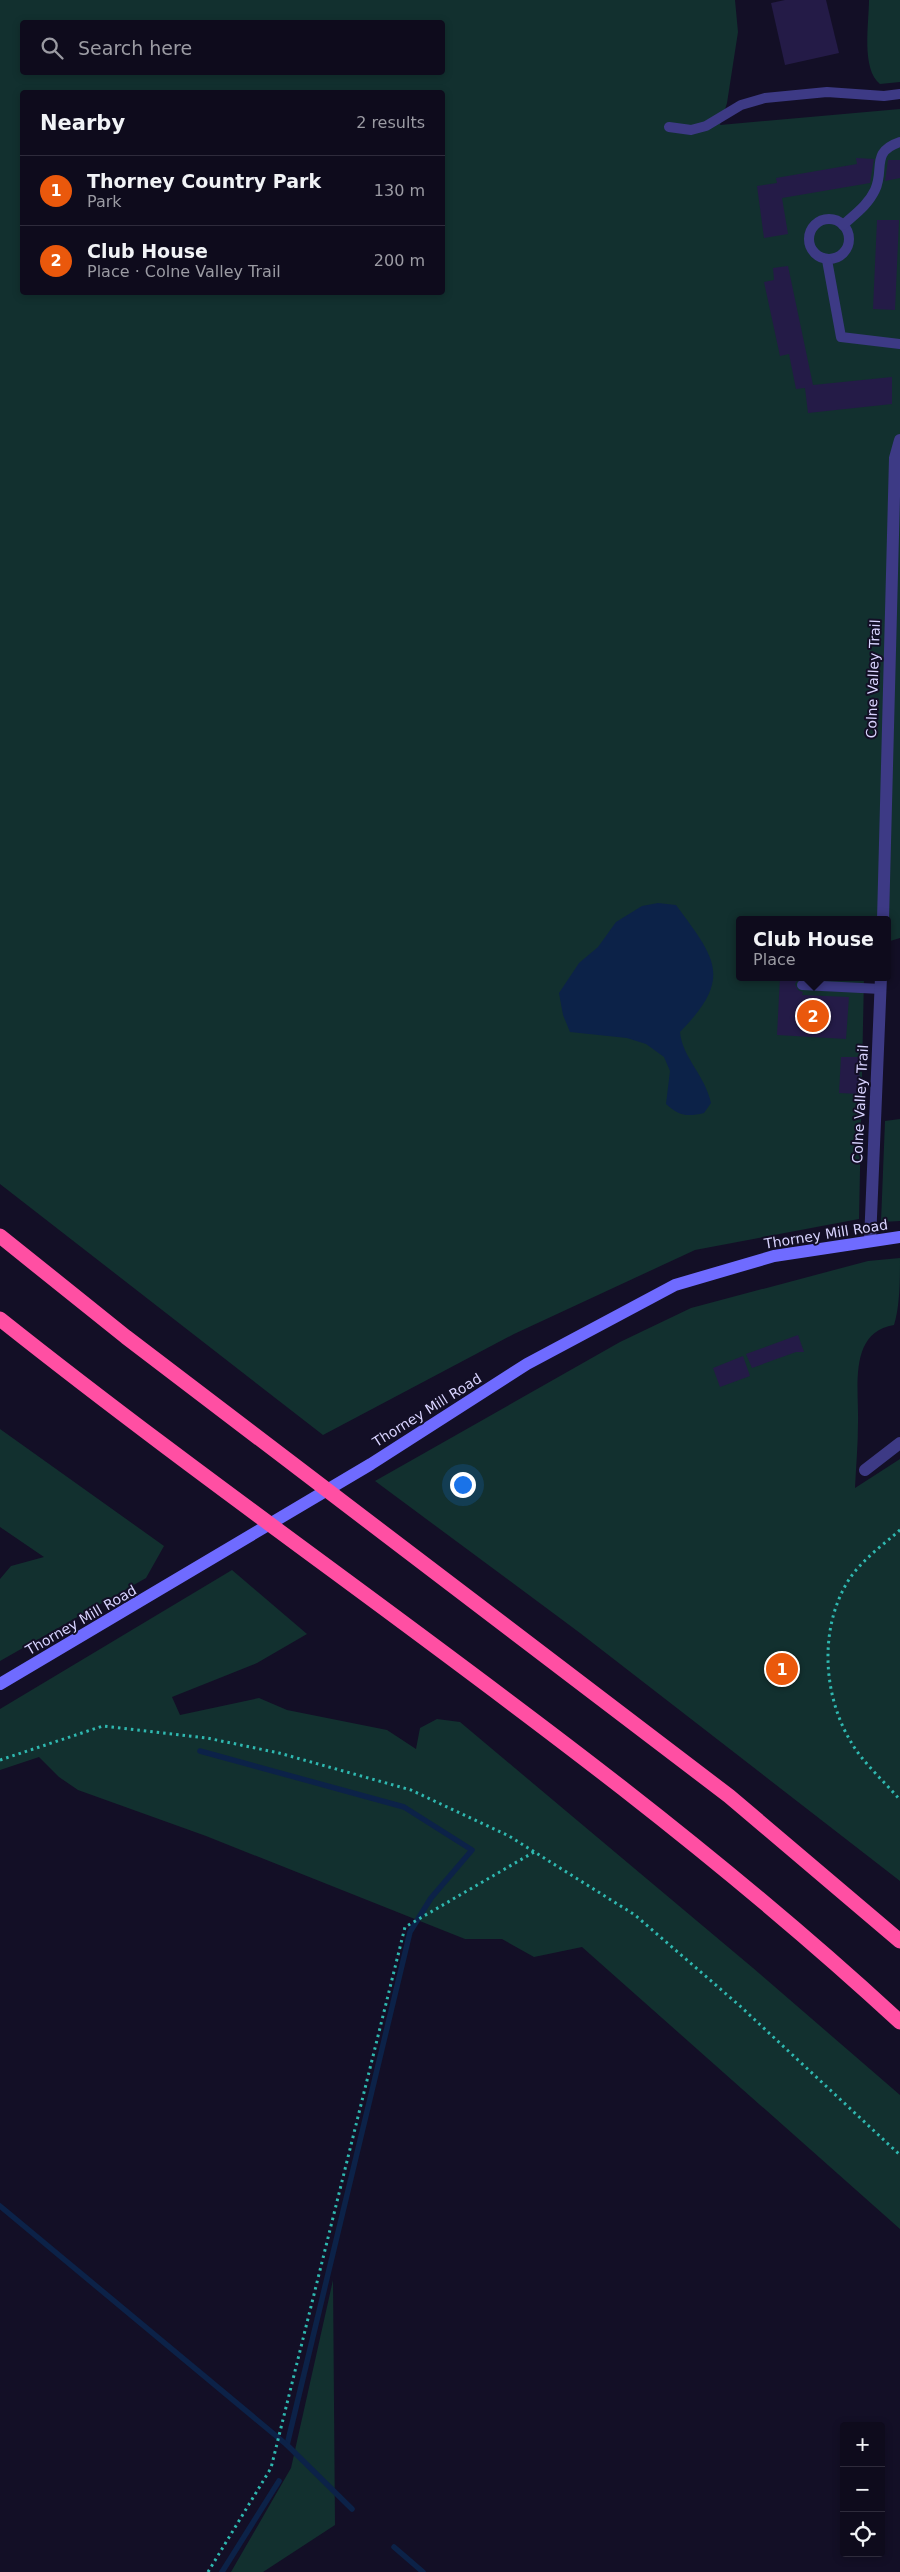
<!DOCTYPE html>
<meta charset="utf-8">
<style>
body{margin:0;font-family:"DejaVu Sans",sans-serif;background:#171425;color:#f1f3f6}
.controls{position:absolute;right:15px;bottom:15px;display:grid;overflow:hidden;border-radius:5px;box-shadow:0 2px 8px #0003}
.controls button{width:45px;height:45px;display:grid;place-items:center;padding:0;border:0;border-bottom:1px solid #2e2b3b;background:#0e0b1c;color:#f1f3f6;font:25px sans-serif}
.you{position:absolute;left:462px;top:1484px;width:18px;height:18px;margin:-12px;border:4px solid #fff;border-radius:50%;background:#1a73e8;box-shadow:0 0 0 8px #1a73e833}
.badge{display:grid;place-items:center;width:32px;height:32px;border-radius:50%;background:#ea580c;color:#fff;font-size:16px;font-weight:700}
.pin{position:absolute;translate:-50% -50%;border:2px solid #fff;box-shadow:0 1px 5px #0006}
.popup{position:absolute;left:736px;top:916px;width:155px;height:65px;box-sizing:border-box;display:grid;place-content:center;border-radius:5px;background:#0e0b1c;filter:drop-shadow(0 1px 4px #0005);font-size:16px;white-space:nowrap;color:#9b9ba3}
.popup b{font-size:19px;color:#f1f3f6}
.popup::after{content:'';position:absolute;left:50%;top:100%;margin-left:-10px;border:10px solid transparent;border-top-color:#0e0b1c}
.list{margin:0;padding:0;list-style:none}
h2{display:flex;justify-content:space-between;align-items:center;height:65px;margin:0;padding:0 20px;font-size:21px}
h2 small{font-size:16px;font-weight:400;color:#9b9ba3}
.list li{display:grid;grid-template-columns:32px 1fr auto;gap:15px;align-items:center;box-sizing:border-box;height:70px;padding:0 20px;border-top:1px solid #2e2b3b}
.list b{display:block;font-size:19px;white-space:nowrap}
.list p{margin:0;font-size:16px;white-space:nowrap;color:#9b9ba3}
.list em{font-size:16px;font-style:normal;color:#9b9ba3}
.icon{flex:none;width:28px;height:28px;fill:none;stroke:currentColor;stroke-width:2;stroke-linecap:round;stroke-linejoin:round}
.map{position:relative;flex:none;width:900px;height:2572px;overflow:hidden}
.search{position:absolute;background:#0e0b1c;box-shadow:0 2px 8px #0003;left:20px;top:20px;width:425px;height:55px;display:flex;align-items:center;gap:12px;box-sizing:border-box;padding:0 18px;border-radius:5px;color:#9b9ba3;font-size:19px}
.panel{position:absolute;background:#0e0b1c;box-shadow:0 2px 8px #0003;left:20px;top:90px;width:425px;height:205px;border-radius:5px}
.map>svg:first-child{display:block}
.green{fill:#12302f;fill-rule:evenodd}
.water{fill:#0c2248}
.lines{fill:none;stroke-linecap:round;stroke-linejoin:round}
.stream{stroke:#0c2248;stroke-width:5.5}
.building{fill:#241b47}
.path{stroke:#2fb8b0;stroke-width:3;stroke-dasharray:2.5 4;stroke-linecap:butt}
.lane{stroke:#3d3a85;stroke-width:10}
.street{stroke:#3d3a85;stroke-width:12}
.secondary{stroke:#6f6bff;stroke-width:12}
.highway{stroke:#ff4fa3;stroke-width:15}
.labels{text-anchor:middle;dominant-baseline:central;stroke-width:4;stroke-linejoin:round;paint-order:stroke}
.street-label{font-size:14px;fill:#d9d4ff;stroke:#130f26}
</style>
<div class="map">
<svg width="900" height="2572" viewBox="0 0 900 2572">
<rect width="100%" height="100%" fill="#130f26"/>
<g class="green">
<path d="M 0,0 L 735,0 L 738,32 L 727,103 L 720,125 L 900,109 L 900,938 L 887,942 L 887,920 L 739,920 L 739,977 L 864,977 L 859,1219 L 695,1250 L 514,1334 L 323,1435 L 0,1184 ZM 22,22 L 442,22 L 442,72 L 22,72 ZM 22,92 L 442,92 L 442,292 L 22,292 Z"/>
<path d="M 869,0 L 900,0 L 900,82 L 880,84 C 861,69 869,23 869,0 Z"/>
<polygon points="900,1119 900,1221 881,1222 885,1121"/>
<path d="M 900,1258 C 900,1279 900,1306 894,1325 C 848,1332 859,1389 858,1423 C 858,1445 856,1466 855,1488 L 900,1459 L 900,1881 L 580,1633 L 375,1481 L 620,1342 L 691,1308 L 868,1261 Z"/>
<polygon points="0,1429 164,1546 146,1578 0,1661 0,1579 11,1566 44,1557 0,1527"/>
<polygon points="232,1570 307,1634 257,1663 172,1697 180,1715 259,1698 287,1710 387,1730 416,1749 420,1728 437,1719 460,1722 753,1968 900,2095 900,2229 582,1947 534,1957 502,1939 465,1939 206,1836 78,1790 59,1777 39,1757 0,1770 0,1709"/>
<polygon points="333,2280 335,2525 263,2572 231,2572 291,2468"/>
</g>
<path class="water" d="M 658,903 L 676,905 C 716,959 733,978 680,1032 C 682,1057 705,1075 711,1103 L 704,1113 C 687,1117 679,1116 666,1104 L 670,1071 L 664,1057 L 646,1044 L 627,1038 L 570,1032 L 563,1015 L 559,993 L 579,963 L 598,947 L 616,922 L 642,906 Z"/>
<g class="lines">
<g class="stream">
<polyline points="200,1751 404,1807 472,1850 431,1898 410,1932 287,2445"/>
<polyline points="0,2206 287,2445 352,2509"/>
<polyline points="394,2547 423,2572"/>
<polyline points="222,2572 279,2481"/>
</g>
</g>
<g class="building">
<polygon points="785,0 826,0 839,53 785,65 771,3"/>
<polygon points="856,158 874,159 870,183 782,198 788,234 764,238 757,186 777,183 776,178 857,164"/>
<polygon points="888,160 900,160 900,178 885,181"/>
<polygon points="877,220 899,220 895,310 873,309"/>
<polygon points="788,266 813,385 892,377 892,404 808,413 805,388 796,389 789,354 780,356 764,282 774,280 773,268"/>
<polygon points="780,977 804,977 798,979 795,984 798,990 803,992 802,995 849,997 846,1039 777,1035"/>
<polygon points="841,1057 859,1057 860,1094 839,1093"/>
<polygon points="798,1335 804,1352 796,1352 752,1368 746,1354"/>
<polygon points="743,1356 750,1376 720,1387 713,1368"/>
</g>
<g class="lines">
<g class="path">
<path d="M 900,1530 C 883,1545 863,1559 850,1578 C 819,1625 822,1694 851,1742 C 863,1763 884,1781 900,1800"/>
<polyline points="0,1760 103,1726 207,1738 279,1753 411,1790 509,1836 635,1915 740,2006 900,2155"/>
<polyline points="208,2572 271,2468 405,1927 534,1852"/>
</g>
<g class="lane">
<polyline points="669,127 691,130 706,126 741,105 765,98 827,92 884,96 900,94"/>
<circle cx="829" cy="239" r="20"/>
<path d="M 843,225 C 855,214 868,205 875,190 C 885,169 870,152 900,142"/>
<polyline points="827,260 841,337 900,344"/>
<polyline points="802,985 881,989"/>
</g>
<g class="street">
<polyline points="883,920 895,458 900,440"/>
<polyline points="870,1241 881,977"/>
<polyline points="865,1470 900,1443"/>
</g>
<polyline class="secondary" points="0,1684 371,1464 527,1364 675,1285 774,1256 900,1237"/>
<g class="highway">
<polyline points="0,1236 126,1337 729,1796 900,1941"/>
<path d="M 0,1319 C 298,1556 620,1763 900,2022"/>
</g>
</g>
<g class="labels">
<g class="street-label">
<text transform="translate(873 679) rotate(-88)">Colne Valley Trail</text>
<text transform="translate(860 1104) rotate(-87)">Colne Valley Trail</text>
<text transform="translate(826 1234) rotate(-9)">Thorney Mill Road</text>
<text transform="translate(427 1410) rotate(-32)">Thorney Mill Road</text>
<text transform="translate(81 1620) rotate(-30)">Thorney Mill Road</text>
</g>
</g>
</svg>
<div class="controls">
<button>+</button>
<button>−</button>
<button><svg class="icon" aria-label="locate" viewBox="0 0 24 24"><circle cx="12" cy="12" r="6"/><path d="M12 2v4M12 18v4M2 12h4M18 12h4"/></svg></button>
</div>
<div class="you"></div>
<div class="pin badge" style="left:782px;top:1669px">1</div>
<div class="pin badge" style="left:813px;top:1016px">2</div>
<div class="popup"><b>Club House</b>Place</div>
<div class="search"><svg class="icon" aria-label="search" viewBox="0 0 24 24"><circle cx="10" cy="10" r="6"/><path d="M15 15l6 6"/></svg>Search here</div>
<section class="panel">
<h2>Nearby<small>2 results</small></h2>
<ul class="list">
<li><span class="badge">1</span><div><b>Thorney Country Park</b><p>Park</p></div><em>130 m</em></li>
<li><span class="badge">2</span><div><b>Club House</b><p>Place · Colne Valley Trail</p></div><em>200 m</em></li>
</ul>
</section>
</div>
